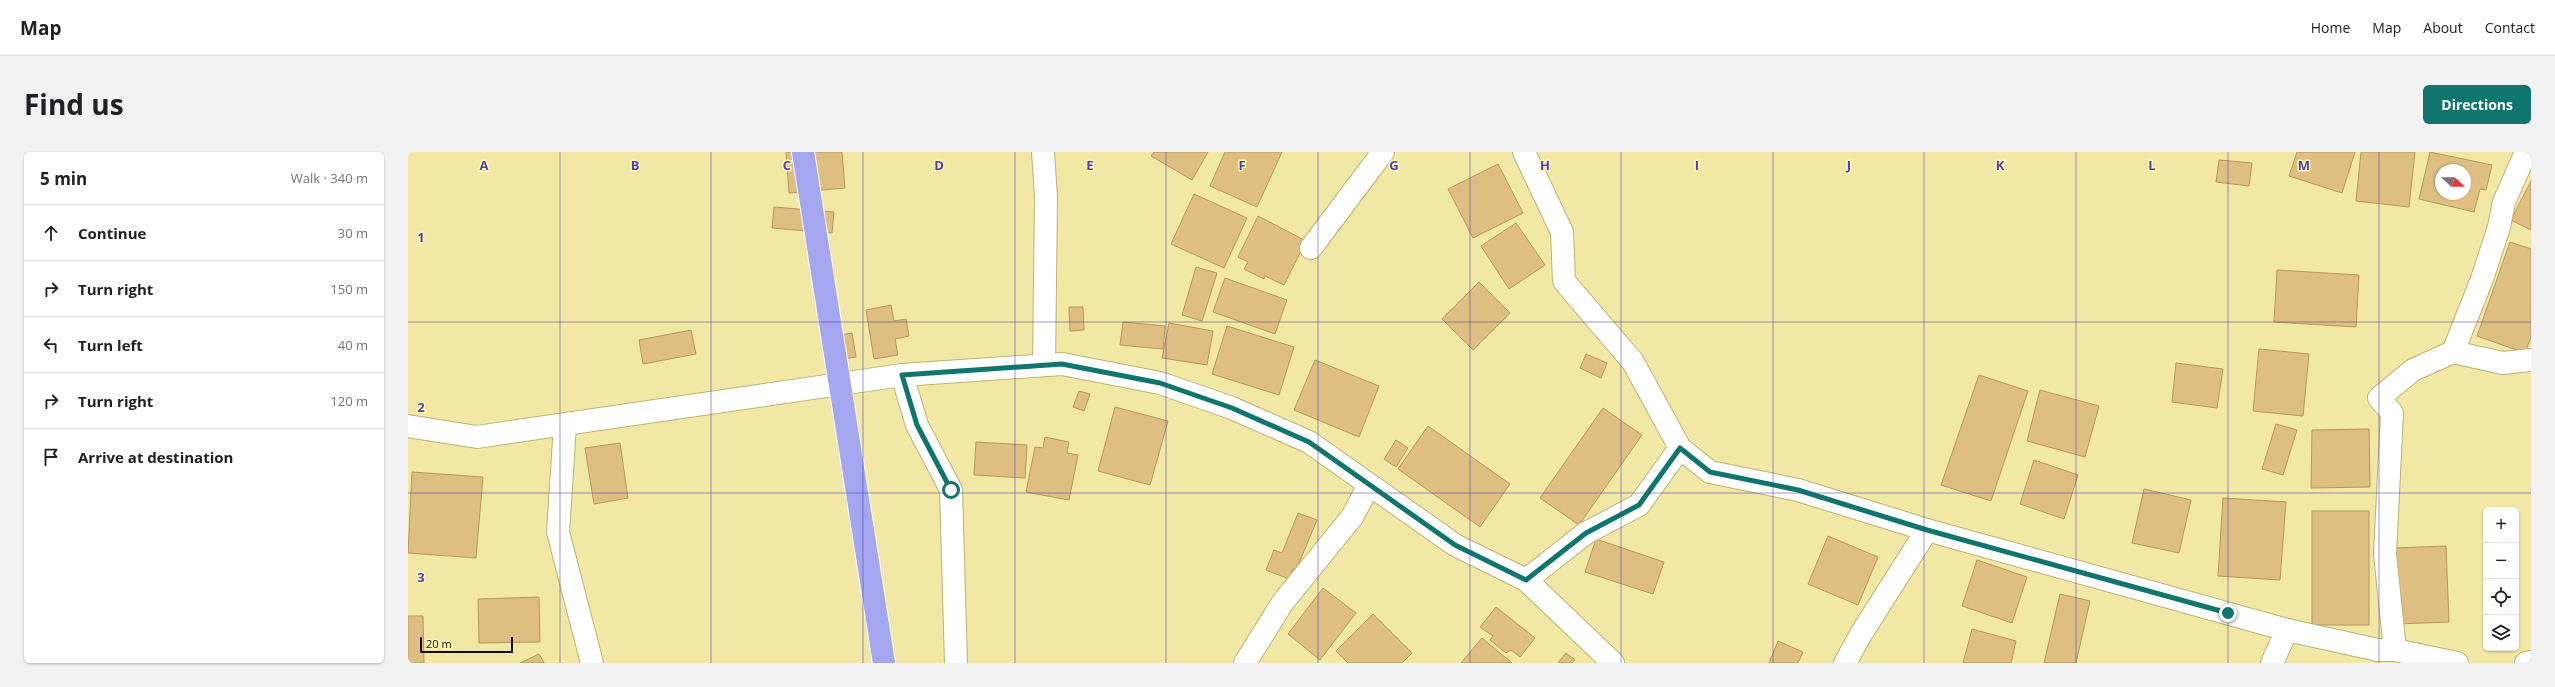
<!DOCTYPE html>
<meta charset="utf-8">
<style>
body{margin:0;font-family:"Open Sans",sans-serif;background:#f2f2f2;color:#202124}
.controls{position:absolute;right:12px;bottom:12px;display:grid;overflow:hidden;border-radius:6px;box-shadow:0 1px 3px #0004}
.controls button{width:36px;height:36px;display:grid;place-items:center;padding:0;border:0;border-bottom:1px solid #e0e0e0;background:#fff;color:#202124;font:20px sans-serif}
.compass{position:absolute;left:2027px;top:12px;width:36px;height:36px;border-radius:50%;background:#fff;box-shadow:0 1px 3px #0004;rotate:111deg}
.scale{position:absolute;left:12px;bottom:10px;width:93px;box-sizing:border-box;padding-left:4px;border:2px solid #120e00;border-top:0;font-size:11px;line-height:14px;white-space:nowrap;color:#120e00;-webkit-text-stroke:3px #fef6b2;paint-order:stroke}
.stop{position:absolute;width:12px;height:12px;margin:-9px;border:3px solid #0f766e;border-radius:50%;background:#fff}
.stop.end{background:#0f766e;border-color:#fff;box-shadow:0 1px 4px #0008}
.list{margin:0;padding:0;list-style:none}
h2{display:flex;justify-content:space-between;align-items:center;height:52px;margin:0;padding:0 16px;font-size:17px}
h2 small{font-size:13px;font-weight:400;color:#757577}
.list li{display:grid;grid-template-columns:26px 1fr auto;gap:12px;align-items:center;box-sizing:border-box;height:56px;padding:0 16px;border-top:1px solid #e0e0e0}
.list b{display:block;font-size:15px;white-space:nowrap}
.list em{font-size:13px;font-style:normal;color:#757577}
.icon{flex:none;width:22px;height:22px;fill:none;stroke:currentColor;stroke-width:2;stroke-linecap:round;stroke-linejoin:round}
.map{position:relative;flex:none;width:2123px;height:511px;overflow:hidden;border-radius:6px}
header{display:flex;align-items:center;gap:24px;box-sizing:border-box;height:56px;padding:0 20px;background:#fff;border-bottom:1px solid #e0e0e0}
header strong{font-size:19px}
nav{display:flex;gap:22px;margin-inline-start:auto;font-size:14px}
.intro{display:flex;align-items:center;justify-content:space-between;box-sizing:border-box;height:96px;padding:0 24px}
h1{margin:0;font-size:28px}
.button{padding:10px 18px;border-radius:6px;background:#0f766e;color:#fff;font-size:14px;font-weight:700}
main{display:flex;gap:24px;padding:0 24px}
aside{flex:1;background:#fff;border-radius:6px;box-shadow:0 1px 3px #0004}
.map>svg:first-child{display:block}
.building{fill:#dfbe82;stroke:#b7975c;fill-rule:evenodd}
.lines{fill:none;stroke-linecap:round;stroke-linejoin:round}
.minor-casing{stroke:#bcb372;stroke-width:24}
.highway-casing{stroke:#fff;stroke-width:24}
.minor{stroke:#fff;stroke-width:22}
.highway{stroke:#a4a7f0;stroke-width:22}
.route{stroke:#0f766e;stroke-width:5}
.grid{fill:none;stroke:#4d3fb6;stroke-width:1;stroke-opacity:0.55}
.grid-label{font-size:13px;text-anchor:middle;font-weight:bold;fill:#4d3fb6;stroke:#fef6b2;stroke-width:3;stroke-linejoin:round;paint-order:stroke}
</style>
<header>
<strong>Map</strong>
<nav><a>Home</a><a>Map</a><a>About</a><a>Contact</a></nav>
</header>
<div class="intro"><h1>Find us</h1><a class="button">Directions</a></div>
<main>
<aside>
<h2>5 min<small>Walk · 340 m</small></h2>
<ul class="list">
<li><svg class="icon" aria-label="ahead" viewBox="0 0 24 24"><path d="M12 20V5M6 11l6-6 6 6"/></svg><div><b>Continue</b></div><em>30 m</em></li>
<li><svg class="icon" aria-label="right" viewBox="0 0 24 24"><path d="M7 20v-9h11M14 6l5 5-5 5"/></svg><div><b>Turn right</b></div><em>150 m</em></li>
<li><svg class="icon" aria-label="left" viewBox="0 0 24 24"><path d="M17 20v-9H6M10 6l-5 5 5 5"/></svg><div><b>Turn left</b></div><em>40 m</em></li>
<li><svg class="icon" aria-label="right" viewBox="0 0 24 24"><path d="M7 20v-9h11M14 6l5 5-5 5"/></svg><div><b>Turn right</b></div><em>120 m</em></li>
<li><svg class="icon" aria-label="arrive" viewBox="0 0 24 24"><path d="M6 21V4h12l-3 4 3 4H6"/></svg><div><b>Arrive at destination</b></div></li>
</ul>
</aside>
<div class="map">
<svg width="2123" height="511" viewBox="0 0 2123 511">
<rect width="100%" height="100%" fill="#f1e8a5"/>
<g class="building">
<polygon points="378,0 434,0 437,36 381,41"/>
<polygon points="746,0 800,0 784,28 743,4"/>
<polygon points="817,0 874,0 849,55 802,34"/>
<polygon points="1889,0 1947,0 1934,41 1881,24"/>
<polygon points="1953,0 2007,0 2001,55 1948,49"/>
<path d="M 2022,0 L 2084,13 L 2078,38 L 2072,37 L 2066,60 L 2011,47 ZM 2033,18 L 2057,18 L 2057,42 L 2033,42 Z"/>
<polygon points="1811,8 1844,11 1841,34 1808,30"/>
<polygon points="1090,12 1115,61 1065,86 1040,37"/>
<polygon points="2123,29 2123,78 2103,68"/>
<polygon points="786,42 839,66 816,116 763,92"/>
<polygon points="366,55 426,60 424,81 364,76"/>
<polygon points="850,64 898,89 876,133 857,124 856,127 836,117 840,110 830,105"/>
<polygon points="1108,71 1137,113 1101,137 1073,94"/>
<polygon points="2102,90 2123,97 2123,185 2117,201 2069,184"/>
<polygon points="788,115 809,121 794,169 774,163"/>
<polygon points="1869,118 1951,123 1948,175 1866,170"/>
<polygon points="817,126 879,148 867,182 805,160"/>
<polygon points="1071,130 1102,161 1065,198 1034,167"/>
<polygon points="483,153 486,169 498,167 501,184 487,187 490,203 466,207 458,158"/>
<polygon points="661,155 675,155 676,178 662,179"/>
<polygon points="715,170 757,174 755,197 712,193"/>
<polygon points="761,171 805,179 799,213 754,206"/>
<polygon points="819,174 886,195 871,243 804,222"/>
<polygon points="283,178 288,202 235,212 231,188"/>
<polygon points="444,181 448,205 431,208 427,184"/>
<polygon points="1851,197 1901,202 1895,264 1845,259"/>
<polygon points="1178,202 1199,211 1193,226 1172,216"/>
<polygon points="907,208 971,234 951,285 886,258"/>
<polygon points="1768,211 1815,217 1809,256 1764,250"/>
<polygon points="1571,223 1620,239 1583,349 1533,333"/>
<polygon points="1632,238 1691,254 1677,305 1619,289"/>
<polygon points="671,239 682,242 676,259 665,255"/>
<polygon points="707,255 760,269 742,333 690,319"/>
<polygon points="1195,256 1234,283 1171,373 1132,346"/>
<polygon points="1868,272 1889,278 1875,323 1854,317"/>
<polygon points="1020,274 1102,332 1072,375 990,317"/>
<polygon points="1961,277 1962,335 1903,336 1904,278"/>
<polygon points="637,285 661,290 659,301 670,303 661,348 618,340 627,295 635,296"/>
<polygon points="988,288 1000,296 988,315 976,307"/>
<polygon points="568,290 619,293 617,326 566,323"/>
<polygon points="212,291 220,346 186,352 177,296"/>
<polygon points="1626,308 1670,323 1656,367 1612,352"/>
<polygon points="4,320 75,325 68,406 0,401"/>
<polygon points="1736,337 1783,348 1771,401 1724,391"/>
<polygon points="1815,346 1878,350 1872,428 1810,424"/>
<rect x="1904" y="359" width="57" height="114"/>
<polygon points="890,361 909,368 889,416 885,417 881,427 858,418 866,398 874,401"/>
<polygon points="1420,384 1470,405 1450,453 1400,432"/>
<polygon points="1188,387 1256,410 1245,442 1177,420"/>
<polygon points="2038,394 2041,470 1989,472 1986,396"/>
<polygon points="1569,408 1619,425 1604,471 1554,454"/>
<polygon points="915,436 948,461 912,508 880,482"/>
<polygon points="1652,442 1682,449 1668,511 1636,511"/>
<polygon points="131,445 132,490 71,491 70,447"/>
<polygon points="1088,455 1127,486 1112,505 1103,498 1098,501 1082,488 1085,484 1072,475"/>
<polygon points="965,462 1004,501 994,511 940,511 928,499"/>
<polygon points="0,464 15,464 16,511 0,511"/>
<polygon points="1564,477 1608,489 1603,511 1555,511"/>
<polygon points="1074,486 1104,511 1053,511"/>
<polygon points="1370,489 1395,500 1390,511 1361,511"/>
<polygon points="1158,501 1167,508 1164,511 1150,511"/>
<polygon points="131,502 136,511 112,511"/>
</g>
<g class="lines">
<defs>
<g id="minor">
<polyline points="635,0 638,45 636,213"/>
<polyline points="1116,0 1154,80 1156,129 1225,210 1272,296"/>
<polyline points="903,96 975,0"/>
<polyline points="2045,200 2095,211 2123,208"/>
<polyline points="494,223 509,273 543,338 548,511"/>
<polyline points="157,273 150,380 184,511"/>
<polyline points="0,274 69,285 494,223 654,212 752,231 824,256 901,290 1047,393 1118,428 1205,511"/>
<polyline points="1118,428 1178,381 1231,353 1272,296 1302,320 1390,338 1519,378 1879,478 1970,498 1987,498 2049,511"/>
<polyline points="1987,498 1977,402 1984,261 1971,246 2005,218 2045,200 2074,127 2091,75 2096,50 2118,0"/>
<polyline points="837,511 875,450 944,365 961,333"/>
<polyline points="1437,511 1453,482 1519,378"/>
<polyline points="1864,511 1879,478"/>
<polyline points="2118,511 2123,510"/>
</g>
<polyline id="highway" points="395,0 476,511"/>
</defs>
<use href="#minor" class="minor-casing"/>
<use href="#highway" class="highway-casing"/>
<use href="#minor" class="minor"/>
<use href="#highway" class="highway"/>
</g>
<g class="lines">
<polyline class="route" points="543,338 509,273 494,223 654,212 752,231 824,256 901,290 1047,393 1118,428 1178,381 1231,353 1272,296 1302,320 1390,338 1519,378 1820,461"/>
</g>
<path class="grid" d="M 152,0 L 152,511M 303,0 L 303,511M 455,0 L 455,511M 607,0 L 607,511M 758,0 L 758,511M 910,0 L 910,511M 1062,0 L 1062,511M 1213,0 L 1213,511M 1365,0 L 1365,511M 1516,0 L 1516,511M 1668,0 L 1668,511M 1820,0 L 1820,511M 1971,0 L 1971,511M 0,170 L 2123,170M 0,341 L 2123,341"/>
<g class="grid-label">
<text x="76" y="18">A</text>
<text x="227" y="18">B</text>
<text x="379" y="18">C</text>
<text x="531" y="18">D</text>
<text x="682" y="18">E</text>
<text x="834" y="18">F</text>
<text x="986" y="18">G</text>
<text x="1137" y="18">H</text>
<text x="1289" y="18">I</text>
<text x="1441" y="18">J</text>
<text x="1592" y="18">K</text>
<text x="1744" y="18">L</text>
<text x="1896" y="18">M</text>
<text x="13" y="90">1</text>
<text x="13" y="260">2</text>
<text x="13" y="430">3</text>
</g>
</svg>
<div class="controls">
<button>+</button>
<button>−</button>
<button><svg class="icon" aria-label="locate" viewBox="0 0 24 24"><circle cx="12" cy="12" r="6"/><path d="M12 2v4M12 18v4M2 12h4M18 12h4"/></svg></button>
<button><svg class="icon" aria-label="layers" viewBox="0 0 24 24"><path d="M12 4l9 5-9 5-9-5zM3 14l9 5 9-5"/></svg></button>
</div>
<svg class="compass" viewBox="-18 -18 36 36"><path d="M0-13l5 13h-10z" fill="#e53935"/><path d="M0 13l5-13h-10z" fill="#757577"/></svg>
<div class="scale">20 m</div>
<div class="stop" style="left:543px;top:338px"></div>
<div class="stop end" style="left:1820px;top:461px"></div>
</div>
</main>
